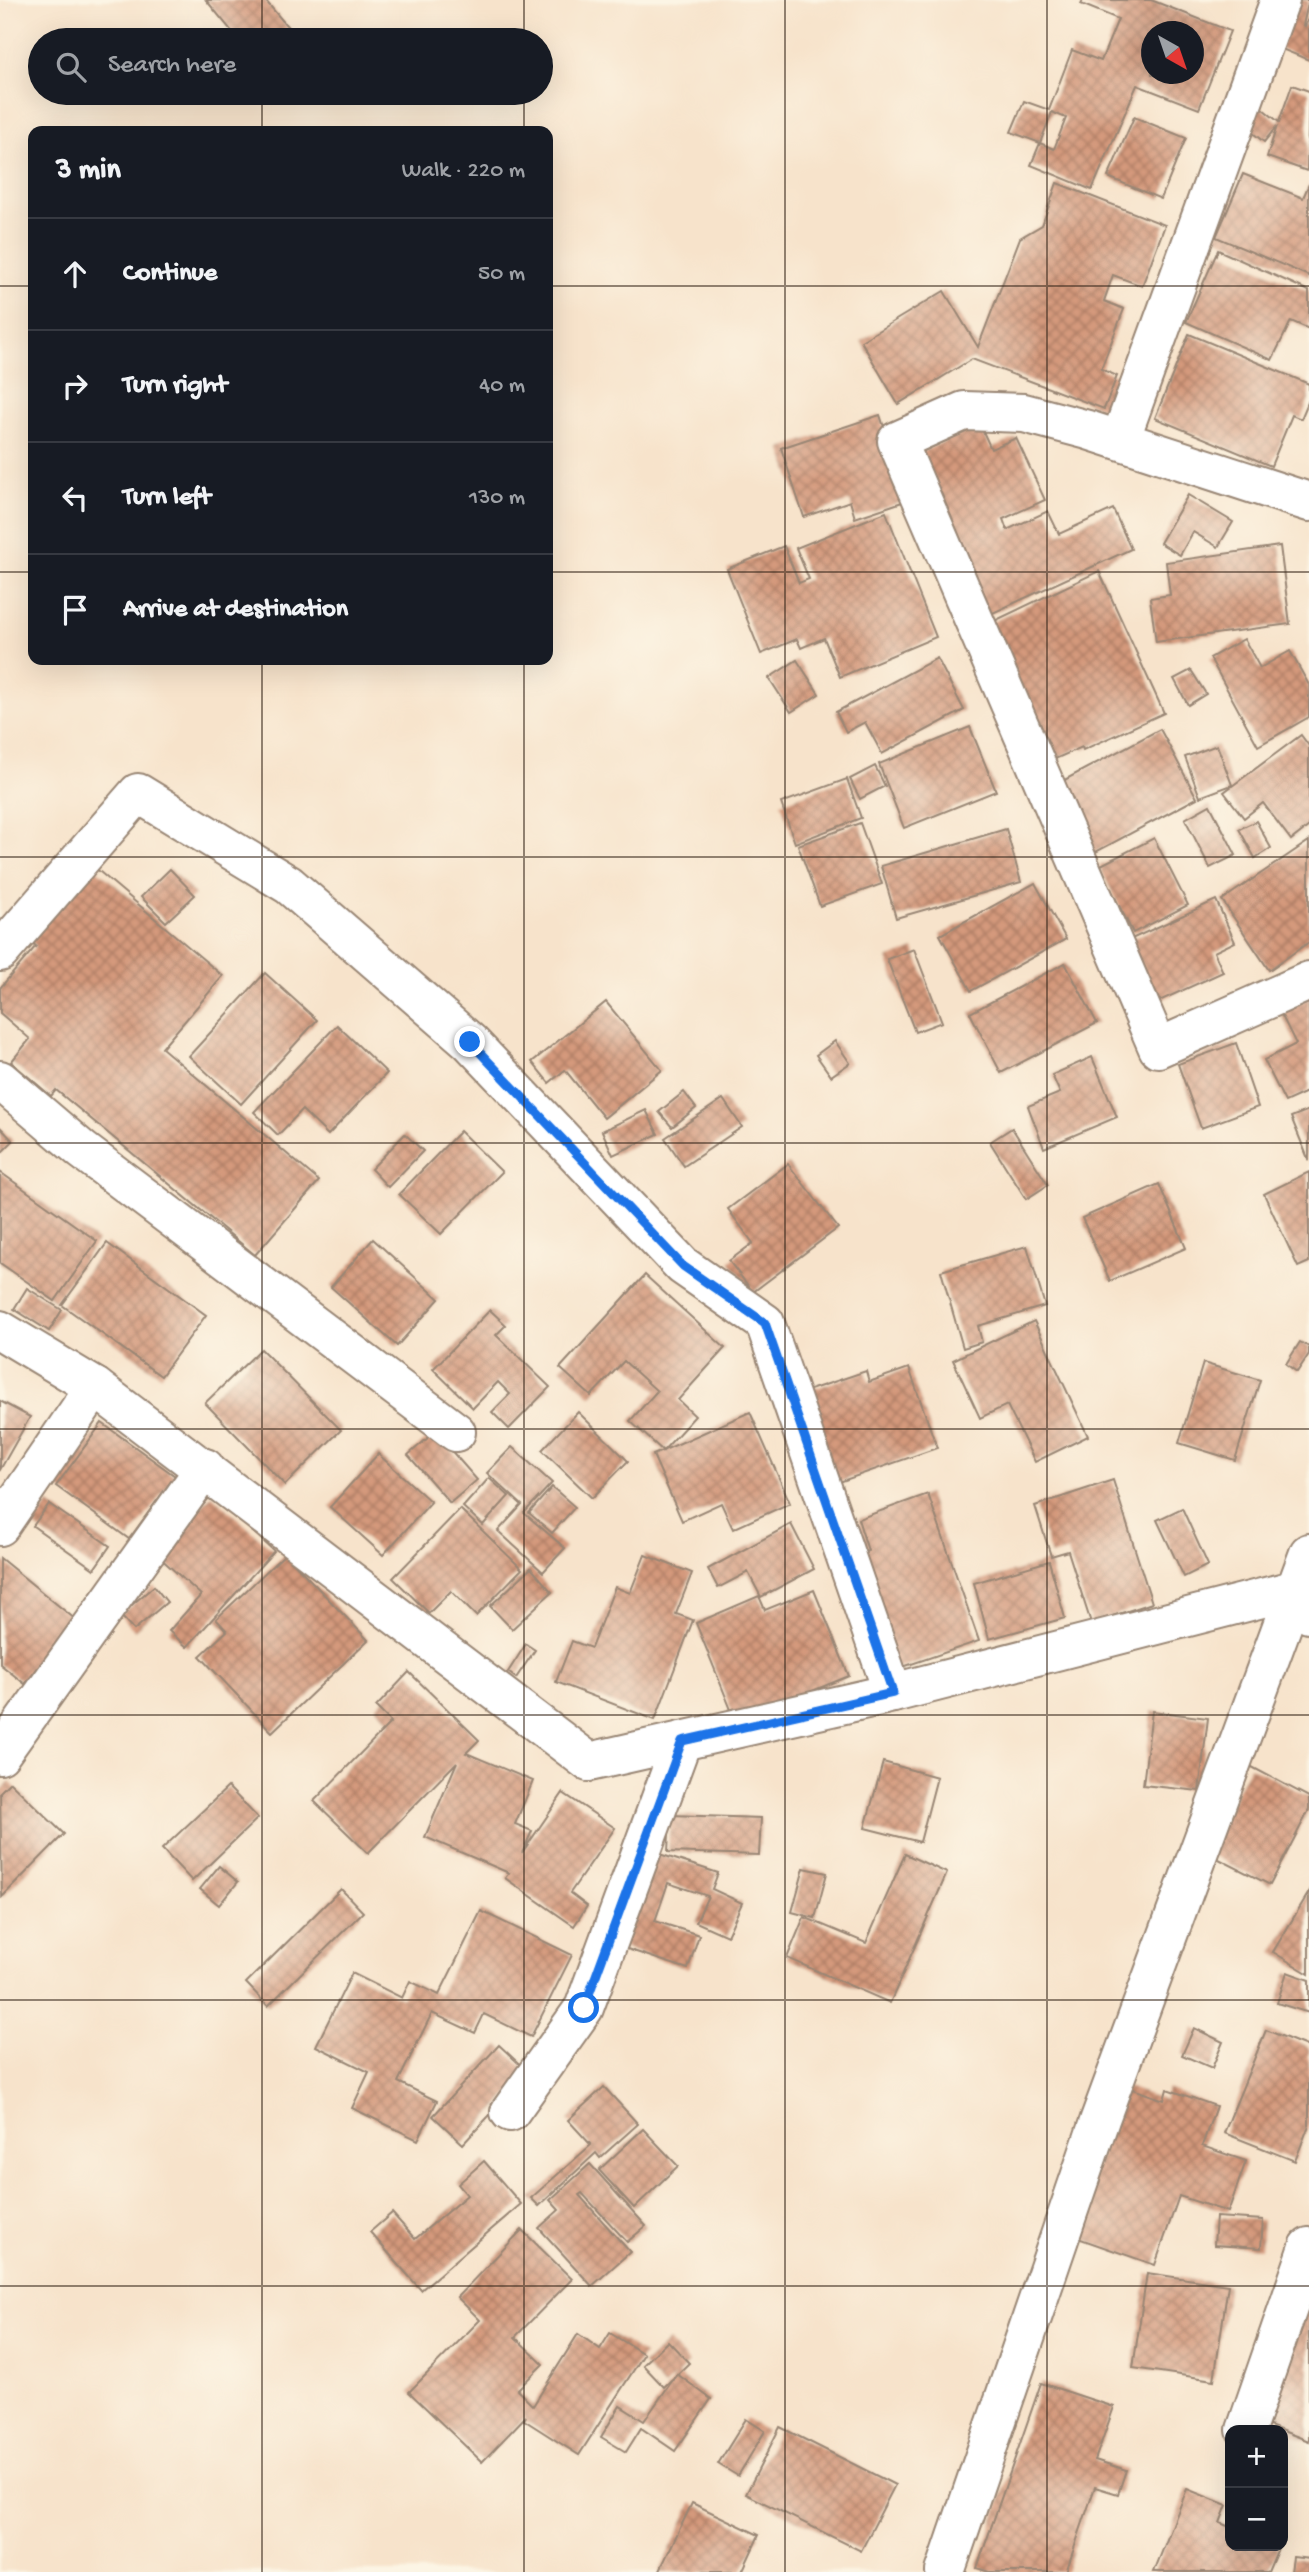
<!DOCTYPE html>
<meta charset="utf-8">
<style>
body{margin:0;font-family:"Gochi Hand",sans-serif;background:#20242c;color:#f1f3f6}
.controls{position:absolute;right:21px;bottom:21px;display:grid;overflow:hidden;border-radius:14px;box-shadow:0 7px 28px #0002}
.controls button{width:63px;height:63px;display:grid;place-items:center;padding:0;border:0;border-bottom:2px solid #363941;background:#171b24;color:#f1f3f6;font:35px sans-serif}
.compass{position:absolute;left:1141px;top:21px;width:63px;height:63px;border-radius:50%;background:#171b24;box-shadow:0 7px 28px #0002;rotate:140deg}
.stop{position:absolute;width:21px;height:21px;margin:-16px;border:5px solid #1a73e8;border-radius:50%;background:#fff}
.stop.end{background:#1a73e8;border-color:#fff;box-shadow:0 2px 7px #0008}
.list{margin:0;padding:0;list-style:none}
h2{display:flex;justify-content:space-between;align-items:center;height:91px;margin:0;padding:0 28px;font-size:30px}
h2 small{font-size:23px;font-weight:400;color:#9ea1a6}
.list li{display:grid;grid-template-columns:46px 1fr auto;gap:21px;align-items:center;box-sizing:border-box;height:112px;padding:0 28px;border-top:2px solid #363941}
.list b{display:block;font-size:26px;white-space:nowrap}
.list em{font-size:23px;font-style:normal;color:#9ea1a6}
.icon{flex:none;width:38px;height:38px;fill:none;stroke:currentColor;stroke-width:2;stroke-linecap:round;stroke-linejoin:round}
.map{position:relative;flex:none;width:1309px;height:2572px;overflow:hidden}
.search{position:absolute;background:#171b24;box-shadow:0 7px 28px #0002;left:28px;top:28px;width:525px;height:77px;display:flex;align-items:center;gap:18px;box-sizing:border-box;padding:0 24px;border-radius:38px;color:#9ea1a6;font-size:26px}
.panel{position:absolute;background:#171b24;box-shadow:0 7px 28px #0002;left:28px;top:126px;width:525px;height:539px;border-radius:14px}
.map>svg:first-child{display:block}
.building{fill:url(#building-cross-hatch);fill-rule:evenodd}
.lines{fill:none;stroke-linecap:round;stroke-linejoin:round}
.minor-casing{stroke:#998674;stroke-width:42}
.minor{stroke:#fff;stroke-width:38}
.route{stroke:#1a73e8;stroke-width:9}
.grid{fill:none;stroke:#3b2a1e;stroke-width:2;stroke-opacity:0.55}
</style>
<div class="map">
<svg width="1309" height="2572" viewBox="0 0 1309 2572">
<defs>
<pattern id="building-cross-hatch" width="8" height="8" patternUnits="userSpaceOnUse" patternTransform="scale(1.75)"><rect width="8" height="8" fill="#d4997c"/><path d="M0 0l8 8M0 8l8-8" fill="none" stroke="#ad7d65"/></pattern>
</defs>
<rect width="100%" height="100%" fill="#fcf5e5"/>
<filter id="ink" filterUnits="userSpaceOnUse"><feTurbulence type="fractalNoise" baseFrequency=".0143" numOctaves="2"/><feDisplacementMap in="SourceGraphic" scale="14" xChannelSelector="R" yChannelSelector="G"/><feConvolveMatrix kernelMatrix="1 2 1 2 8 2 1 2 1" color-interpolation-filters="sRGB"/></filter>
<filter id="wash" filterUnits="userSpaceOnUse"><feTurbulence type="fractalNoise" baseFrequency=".00686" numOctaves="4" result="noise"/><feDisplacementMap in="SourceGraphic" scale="28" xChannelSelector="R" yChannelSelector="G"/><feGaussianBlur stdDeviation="1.57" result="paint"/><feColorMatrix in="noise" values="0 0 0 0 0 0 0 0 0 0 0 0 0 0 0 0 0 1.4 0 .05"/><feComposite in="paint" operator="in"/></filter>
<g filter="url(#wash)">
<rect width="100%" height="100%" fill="#f7e3cb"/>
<g id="blocks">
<g class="building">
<polygon points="206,0 265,0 292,32 283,40 239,40"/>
<path d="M 1083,0 L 1151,0 L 1230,31 L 1199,109 L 1137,85 L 1092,190 L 1031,165 L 1040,143 L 1054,149 L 1066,118 L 1052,112 L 1040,143 L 1011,132 L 1024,101 L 1049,110 L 1072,50 L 1101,61 L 1118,19 L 1081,4 ZM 1152,32 L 1194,32 L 1194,74 L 1152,74 Z"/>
<polygon points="1291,0 1309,0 1303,25 1305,26 1309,17 1309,60 1274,46"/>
<polygon points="1292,85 1309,91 1307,171 1267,157 1277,126 1264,142 1242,124 1258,105 1279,122"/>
<polygon points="1134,117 1186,138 1161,199 1108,177"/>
<polygon points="1243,174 1303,198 1309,184 1309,276 1216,237"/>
<polygon points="1057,183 1165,225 1142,286 1113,275 1104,301 1124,309 1101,369 1117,376 1104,409 972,359 898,404 861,341 944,291 978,347 1020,238 1042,225"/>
<polygon points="1218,250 1309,291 1309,329 1291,321 1272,360 1186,322"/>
<polygon points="1189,334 1309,384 1309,400 1301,419 1292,415 1271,466 1155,418"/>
<polygon points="880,415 908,500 855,518 850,501 804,517 781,448"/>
<polygon points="980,425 991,449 1016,438 1045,500 1003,519 1007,530 1048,511 1059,534 1113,509 1131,549 982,618 908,458"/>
<polygon points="1188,495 1233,522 1218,547 1193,532 1180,555 1160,543"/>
<polygon points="886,512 936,637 840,677 824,638 801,648 797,639 761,654 727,569 784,546 799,583 809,579 796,548"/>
<polygon points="1280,546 1290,624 1156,642 1150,598 1170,595 1166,562"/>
<polygon points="1099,571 1164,713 1083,750 1082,747 1055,759 988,624"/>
<polygon points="1244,639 1260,668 1290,651 1309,685 1309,717 1258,746 1210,658"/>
<polygon points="937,658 964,710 882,754 865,722 846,732 836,712"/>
<polygon points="797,660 819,694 791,712 769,678"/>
<polygon points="1191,670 1206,694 1188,705 1174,679"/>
<polygon points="970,727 996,791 904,828 879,764"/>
<polygon points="1160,729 1197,798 1094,853 1057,784"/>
<polygon points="1301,735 1309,746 1309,826 1291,840 1263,803 1244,818 1224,792"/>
<polygon points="1217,745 1232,785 1200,797 1185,757"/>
<polygon points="875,766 885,786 860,799 850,779"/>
<polygon points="847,779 861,818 795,843 781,803"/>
<polygon points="1210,805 1236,855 1210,868 1185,819"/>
<polygon points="1256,821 1271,848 1255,858 1239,829"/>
<polygon points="860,823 882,884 820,906 798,845"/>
<polygon points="1006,829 1021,882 896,918 881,866"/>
<polygon points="1154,838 1188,905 1133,933 1099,866"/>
<polygon points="1309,841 1309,942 1269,970 1222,900"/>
<polygon points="87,861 223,976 162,1048 319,1181 255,1255 56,1090 51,1096 11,1062 30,1039 0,1013 0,988 36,946 24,935"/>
<polygon points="170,869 195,895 166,922 141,897"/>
<polygon points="1035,883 1066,939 971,991 940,935"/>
<polygon points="1216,900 1235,942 1214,952 1223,972 1155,1003 1127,941"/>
<polygon points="914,949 942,1022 915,1032 887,959"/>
<polygon points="1065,963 1097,1023 1001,1073 970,1013"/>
<polygon points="265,973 317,1020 241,1104 189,1056"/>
<polygon points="1309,998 1309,1091 1285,1102 1264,1060 1296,1044 1280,1012"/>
<polygon points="606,1002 662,1070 604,1118 565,1070 549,1083 532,1062"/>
<polygon points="337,1025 387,1073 328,1135 302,1110 278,1135 254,1112"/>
<polygon points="835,1041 850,1063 831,1076 816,1055"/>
<polygon points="1236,1043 1258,1107 1201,1128 1178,1064"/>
<polygon points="1092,1057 1117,1117 1044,1148 1028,1106 1060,1093 1052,1075"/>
<polygon points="684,1092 696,1108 672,1127 659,1112"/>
<polygon points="723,1099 742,1127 684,1166 665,1138"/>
<polygon points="646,1110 658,1134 613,1155 602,1131"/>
<polygon points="1309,1110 1309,1161 1291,1117"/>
<polygon points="0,1127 13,1141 0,1154"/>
<polygon points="1012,1128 1048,1185 1026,1199 990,1142"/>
<polygon points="460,1131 502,1172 441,1234 399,1194"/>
<polygon points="405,1134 423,1151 388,1187 371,1169"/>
<polygon points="788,1164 838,1228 753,1292 729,1261 753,1243 728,1209"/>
<polygon points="0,1172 97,1241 55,1301 0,1263"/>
<polygon points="1309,1172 1309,1262 1298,1267 1264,1194"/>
<polygon points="1159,1184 1186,1248 1110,1281 1082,1218"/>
<polygon points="373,1239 439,1299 397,1346 331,1287"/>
<polygon points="107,1243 206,1315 161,1376 62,1305"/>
<polygon points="1027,1246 1045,1306 978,1326 982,1342 963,1348 941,1271"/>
<polygon points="645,1275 725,1348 678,1400 695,1416 663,1451 630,1421 657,1391 624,1361 591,1396 560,1368"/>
<polygon points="27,1288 62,1310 49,1331 14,1309"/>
<polygon points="490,1310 506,1325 496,1335 550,1387 509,1429 492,1412 510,1394 498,1382 473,1408 433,1369"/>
<polygon points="1034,1321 1088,1436 1035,1462 1007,1405 980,1418 953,1360"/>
<polygon points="1300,1342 1309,1347 1309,1354 1297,1372 1286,1364"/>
<polygon points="261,1349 341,1430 285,1485 205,1403"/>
<polygon points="1203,1363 1260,1380 1235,1460 1179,1443"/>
<polygon points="909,1368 937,1448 825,1487 795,1395 866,1371 869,1382"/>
<polygon points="0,1401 30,1417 0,1470"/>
<polygon points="578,1412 628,1461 592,1498 542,1450"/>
<polygon points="750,1412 790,1503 733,1529 721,1503 682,1521 653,1455"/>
<polygon points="102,1423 175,1476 129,1539 56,1486"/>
<polygon points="435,1432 477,1480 450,1503 408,1455"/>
<polygon points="512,1447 552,1483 524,1513 565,1548 543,1572 498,1531 522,1505 487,1473"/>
<polygon points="378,1454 431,1502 383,1555 330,1507"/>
<polygon points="489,1478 509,1496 483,1525 463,1507"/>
<polygon points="1113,1480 1152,1603 1091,1623 1068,1551 1051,1556 1035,1506"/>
<polygon points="552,1487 575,1507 552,1533 529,1513"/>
<polygon points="928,1494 979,1641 891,1671 852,1557 868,1551 858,1519"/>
<polygon points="212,1495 274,1551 187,1647 169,1631 201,1595 157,1555"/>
<polygon points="49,1504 110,1546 94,1569 33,1526"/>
<polygon points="1182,1508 1208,1565 1184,1577 1157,1520"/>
<polygon points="460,1509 522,1569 476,1616 451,1591 429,1613 393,1578"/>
<polygon points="791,1524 814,1569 761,1597 748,1572 718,1588 708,1569"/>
<polygon points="285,1554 368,1640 272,1732 200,1656 227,1631 216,1619"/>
<polygon points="645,1555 692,1573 676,1614 693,1620 655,1720 556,1682 572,1641 591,1648 615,1587 630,1593"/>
<polygon points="0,1558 76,1620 25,1684 0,1664"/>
<polygon points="1049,1561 1065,1618 989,1639 974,1583"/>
<polygon points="531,1568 552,1592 512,1629 490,1606"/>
<polygon points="154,1586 167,1602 134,1630 120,1615"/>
<polygon points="814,1590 849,1676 736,1722 696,1623 759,1596 765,1610"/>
<polygon points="526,1644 535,1650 516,1678 508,1672"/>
<polygon points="409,1672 479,1740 466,1753 533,1781 515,1824 532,1831 522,1853 563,1793 615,1828 570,1893 587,1906 574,1926 505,1878 509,1873 425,1837 457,1762 368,1853 314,1801 391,1722 376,1707"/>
<polygon points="1152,1711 1208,1718 1199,1791 1143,1785"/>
<polygon points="883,1762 937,1777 920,1842 865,1828"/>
<polygon points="1250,1766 1309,1797 1309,1810 1270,1885 1205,1852"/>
<polygon points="10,1782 64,1834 2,1897 0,1792"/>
<polygon points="228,1787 258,1818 192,1881 162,1849"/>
<polygon points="670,1815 761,1818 759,1855 668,1852"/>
<polygon points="650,1851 718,1873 712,1889 742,1903 727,1936 696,1922 708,1896 668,1883 655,1921 699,1935 688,1969 618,1946"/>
<polygon points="905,1854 947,1873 890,2003 787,1958 804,1917 866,1943"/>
<polygon points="219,1866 238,1882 219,1905 200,1889"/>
<polygon points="804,1868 827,1873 815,1918 792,1912"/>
<polygon points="341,1889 363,1912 268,2006 246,1983"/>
<polygon points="1309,1892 1309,1974 1273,1952"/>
<polygon points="481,1911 572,1955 531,2037 484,2014 475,2033 432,2013 398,2082 437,2101 418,2140 352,2108 369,2072 316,2046 352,1973 402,1998 410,1981 439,1995"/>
<polygon points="1287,1972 1309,1980 1309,2013 1277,2003"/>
<polygon points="1194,2028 1223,2042 1212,2068 1182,2055"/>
<polygon points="1266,2030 1309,2047 1309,2125 1295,2161 1224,2133"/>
<polygon points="499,2045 529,2073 463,2144 433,2116"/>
<polygon points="1124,2086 1164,2100 1167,2089 1216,2106 1202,2146 1246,2161 1228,2212 1179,2196 1155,2265 1072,2236"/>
<polygon points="604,2087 638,2124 600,2158 596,2153 539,2206 531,2198 591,2145 568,2120"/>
<polygon points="643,2129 678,2166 634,2208 599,2170"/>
<polygon points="484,2161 521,2204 421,2290 370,2232 392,2213 415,2239 467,2195 458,2184"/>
<polygon points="590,2164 646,2226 627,2242 582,2193 579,2195 630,2252 592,2286 539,2228 559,2210 550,2200"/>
<polygon points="1216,2217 1263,2220 1261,2248 1214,2245"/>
<polygon points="522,2230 572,2279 515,2337 543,2364 517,2390 533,2406 578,2334 600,2349 610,2333 644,2354 579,2455 524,2420 526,2416 482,2462 409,2392 480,2320 457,2297"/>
<polygon points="1147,2273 1228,2285 1214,2380 1133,2368"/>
<polygon points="1304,2306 1309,2309 1309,2441 1259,2422"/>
<polygon points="668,2341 689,2363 664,2387 643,2365"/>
<polygon points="677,2374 711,2399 675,2451 641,2428 626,2452 601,2437 620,2406 644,2421"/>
<polygon points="1041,2383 1114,2407 1095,2460 1126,2470 1118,2494 1095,2487 1066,2572 989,2572 977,2568"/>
<polygon points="746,2419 765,2431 738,2476 718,2464"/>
<polygon points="780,2427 895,2485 861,2551 746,2494"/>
<polygon points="1187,2489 1227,2505 1220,2523 1230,2527 1230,2546 1279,2546 1268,2572 1154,2572"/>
<polygon points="692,2503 759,2535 742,2572 659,2572"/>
<polygon points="1293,2557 1309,2559 1309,2572 1291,2572"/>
</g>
</g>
</g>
<g filter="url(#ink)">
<use href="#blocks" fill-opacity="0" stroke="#998674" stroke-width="2"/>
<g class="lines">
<defs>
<g id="minor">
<polyline points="1120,440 1280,0"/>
<polyline points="1309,502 1088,430 1024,413 964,411 897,441 1158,1048 1309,981"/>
<polyline points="0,952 138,793 289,885 470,1042 683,1266 765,1323 893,1693"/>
<polyline points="0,1080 82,1150 456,1432"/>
<polyline points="0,1330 95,1387 589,1762 893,1693 1297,1589 1309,1614"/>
<polyline points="0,1526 95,1387"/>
<polyline points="0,1755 205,1468"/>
<polyline points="510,2112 584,2008 682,1741"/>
<polyline points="1246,2430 1309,2247"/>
<polyline points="945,2572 1100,2119 1309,1553"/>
</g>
</defs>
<use href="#minor" class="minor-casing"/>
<use href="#minor" class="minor"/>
</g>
</g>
<g class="lines" filter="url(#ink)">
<polyline class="route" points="470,1042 683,1266 765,1323 893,1693 682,1741 584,2008"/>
</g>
<path class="grid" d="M 262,0 L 262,40M 524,0 L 524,40M 785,0 L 785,2572M 1047,0 L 1047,2572M 262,93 L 262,131M 524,93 L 524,131M 0,286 L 33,286M 548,286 L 1309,286M 0,572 L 33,572M 548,572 L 1309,572M 262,660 L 262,2572M 524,660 L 524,2572M 0,857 L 1309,857M 0,1143 L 1309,1143M 0,1429 L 1309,1429M 0,1715 L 1309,1715M 0,2000 L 1309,2000M 0,2286 L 1309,2286"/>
</svg>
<div class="controls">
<button>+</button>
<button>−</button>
</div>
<svg class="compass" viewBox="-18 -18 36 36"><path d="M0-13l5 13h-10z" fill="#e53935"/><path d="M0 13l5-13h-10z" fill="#9ea1a6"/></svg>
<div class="stop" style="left:584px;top:2008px"></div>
<div class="stop end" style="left:470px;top:1042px"></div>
<div class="search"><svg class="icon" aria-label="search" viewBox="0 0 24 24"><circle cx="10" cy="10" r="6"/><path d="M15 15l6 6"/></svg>Search here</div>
<section class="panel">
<h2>3 min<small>Walk · 220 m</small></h2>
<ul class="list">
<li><svg class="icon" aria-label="ahead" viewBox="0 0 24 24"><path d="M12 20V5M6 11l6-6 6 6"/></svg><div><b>Continue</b></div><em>50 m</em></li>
<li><svg class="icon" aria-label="right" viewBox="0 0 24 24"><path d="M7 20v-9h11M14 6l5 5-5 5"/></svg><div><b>Turn right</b></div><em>40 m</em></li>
<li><svg class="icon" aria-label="left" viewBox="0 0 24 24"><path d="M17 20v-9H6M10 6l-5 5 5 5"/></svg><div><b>Turn left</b></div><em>130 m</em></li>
<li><svg class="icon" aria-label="arrive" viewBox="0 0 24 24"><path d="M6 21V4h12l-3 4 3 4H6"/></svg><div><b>Arrive at destination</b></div></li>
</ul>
</section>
</div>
